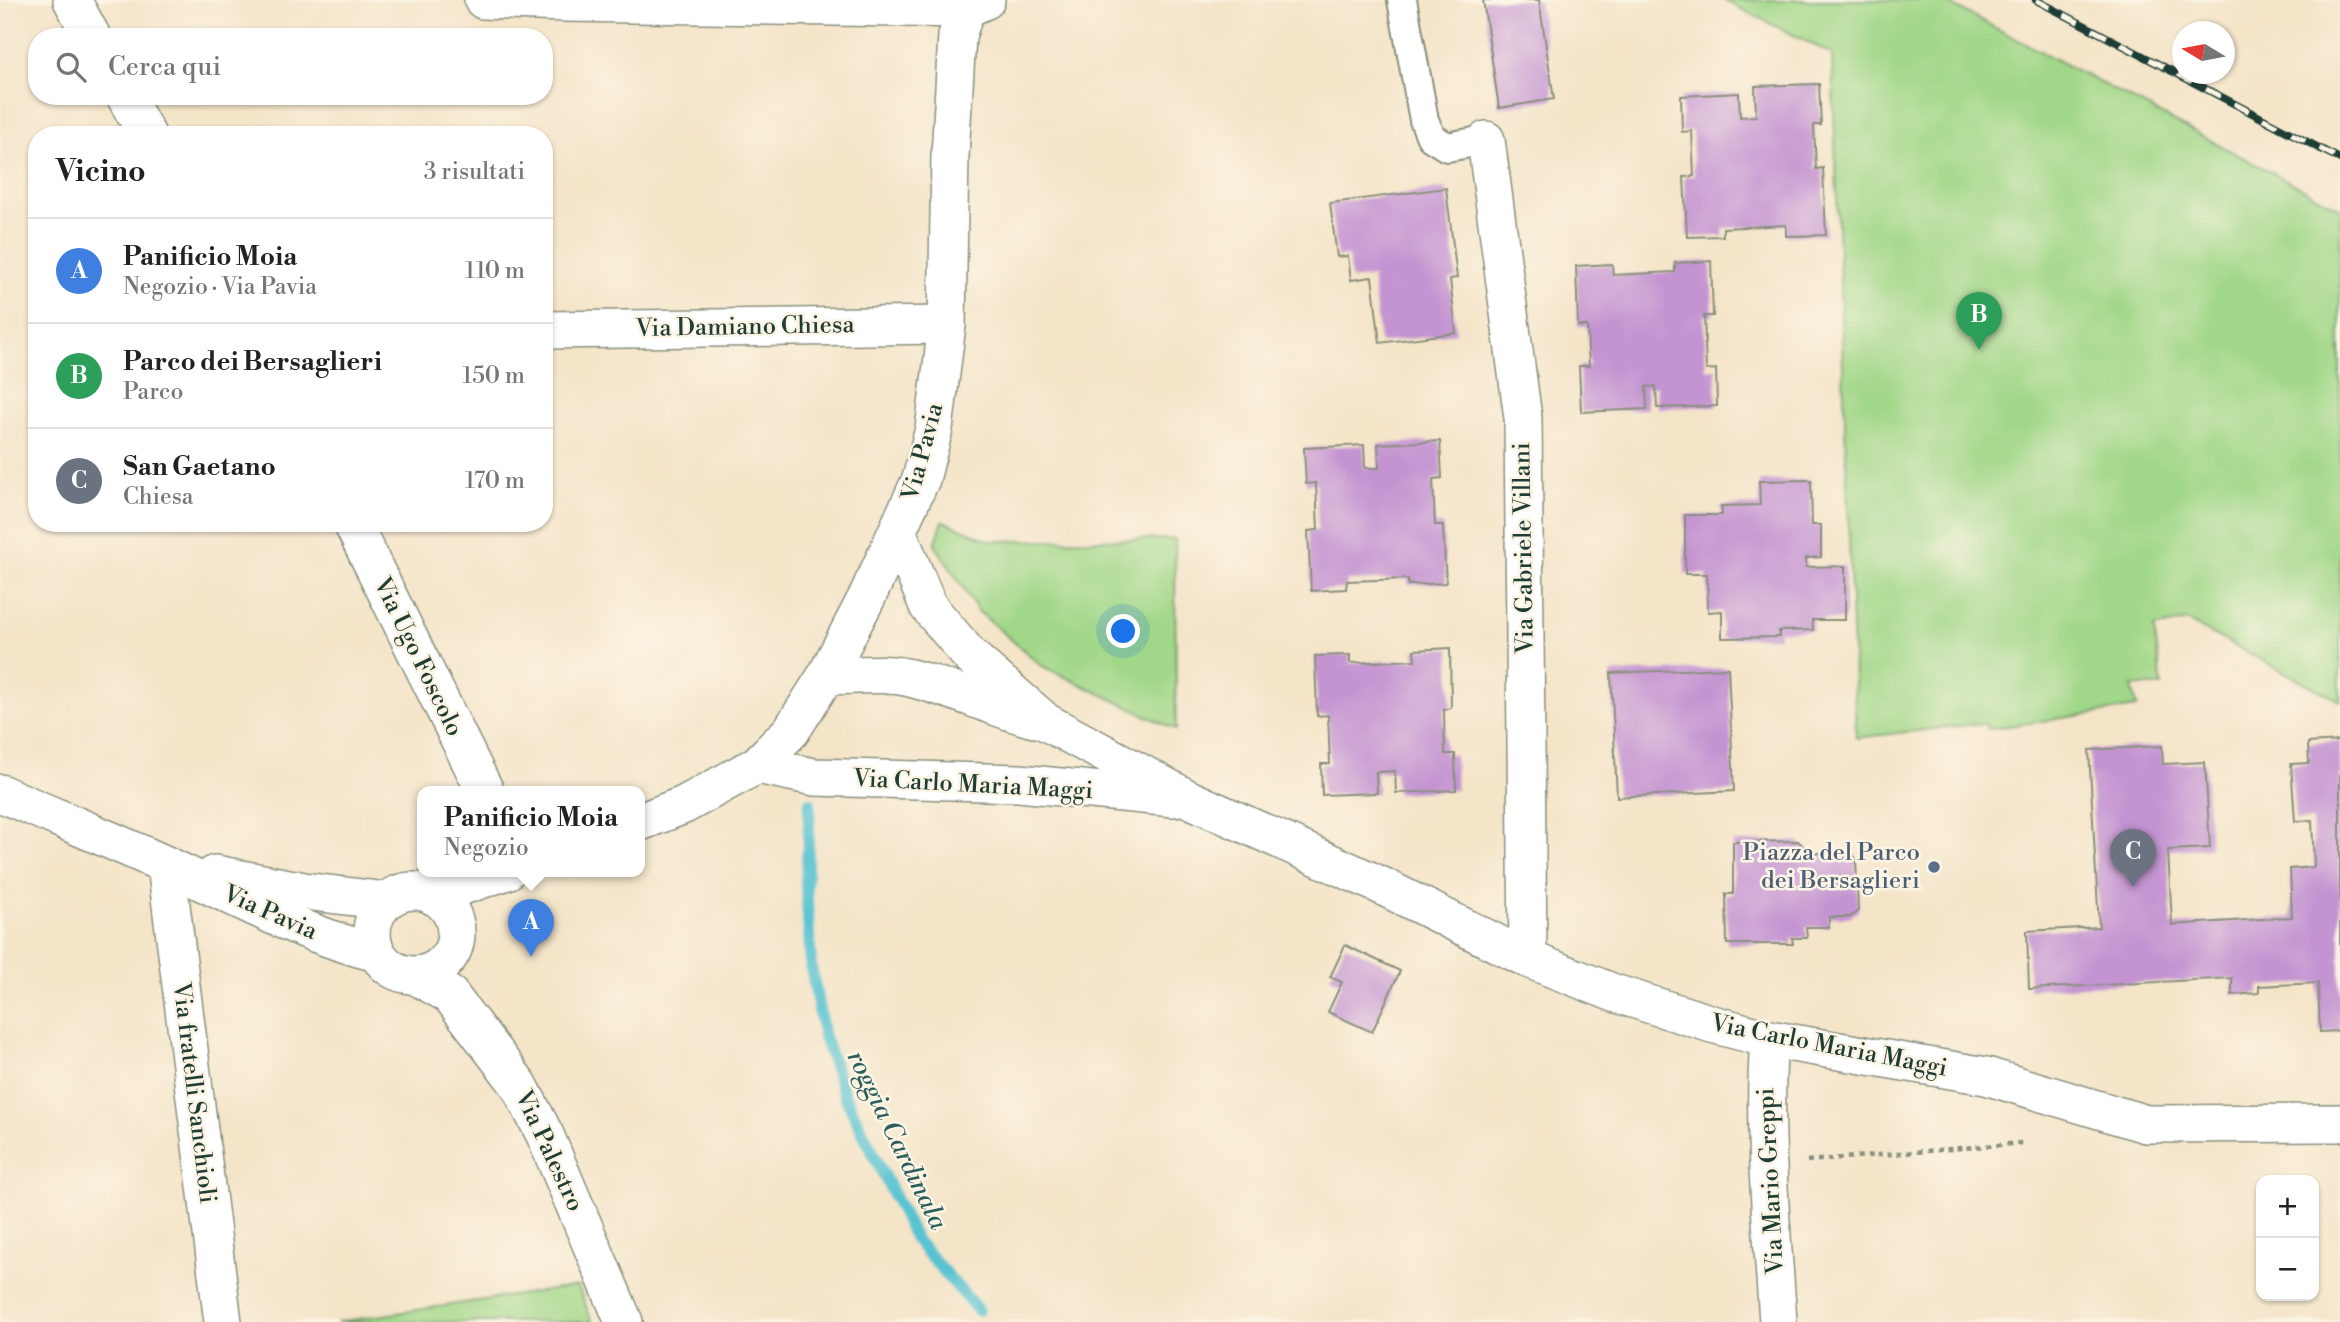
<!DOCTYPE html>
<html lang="it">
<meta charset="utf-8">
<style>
body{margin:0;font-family:"Libre Bodoni",serif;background:#f2f2f2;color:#222}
.controls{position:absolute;right:21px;bottom:21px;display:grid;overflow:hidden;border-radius:14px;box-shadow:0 2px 5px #0004}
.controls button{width:63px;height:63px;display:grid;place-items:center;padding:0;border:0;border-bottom:2px solid #e0e0e0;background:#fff;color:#222;font:35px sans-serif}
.compass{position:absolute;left:2172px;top:21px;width:63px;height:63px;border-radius:50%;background:#fff;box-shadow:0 2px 5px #0004;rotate:280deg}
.you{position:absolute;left:1124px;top:632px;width:24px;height:24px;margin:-18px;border:5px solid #fff;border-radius:50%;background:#1a73e8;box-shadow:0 0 0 10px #1a73e833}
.badge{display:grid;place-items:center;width:46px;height:46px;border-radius:50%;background:#7c3aed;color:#fff;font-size:23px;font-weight:700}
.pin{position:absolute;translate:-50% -58px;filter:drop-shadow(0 2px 4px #0008)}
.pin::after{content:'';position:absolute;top:37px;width:24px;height:21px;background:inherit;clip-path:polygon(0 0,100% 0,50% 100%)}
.popup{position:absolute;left:417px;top:786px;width:228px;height:91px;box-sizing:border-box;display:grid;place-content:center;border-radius:14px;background:#fff;filter:drop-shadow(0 2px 5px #0005);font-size:23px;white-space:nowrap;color:#767676}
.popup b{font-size:26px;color:#222}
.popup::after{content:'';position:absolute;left:50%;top:100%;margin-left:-14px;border:14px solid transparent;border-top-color:#fff}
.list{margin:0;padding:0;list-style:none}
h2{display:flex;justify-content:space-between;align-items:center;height:91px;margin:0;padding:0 28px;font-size:30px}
h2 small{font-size:23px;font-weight:400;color:#767676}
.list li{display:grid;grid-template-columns:46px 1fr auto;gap:21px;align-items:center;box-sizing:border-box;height:105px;padding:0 28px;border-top:2px solid #e0e0e0}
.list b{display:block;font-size:26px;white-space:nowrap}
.list p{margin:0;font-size:23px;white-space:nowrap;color:#767676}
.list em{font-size:23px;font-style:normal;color:#767676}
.icon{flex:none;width:38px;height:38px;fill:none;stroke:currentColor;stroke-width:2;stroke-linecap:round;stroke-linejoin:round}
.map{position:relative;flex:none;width:2340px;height:1322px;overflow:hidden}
.search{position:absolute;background:#fff;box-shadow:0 2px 5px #0004;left:28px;top:28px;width:525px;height:77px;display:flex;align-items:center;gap:18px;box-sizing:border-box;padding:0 24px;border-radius:28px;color:#767676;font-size:26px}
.panel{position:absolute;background:#fff;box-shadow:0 2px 5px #0004;left:28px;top:126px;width:525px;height:406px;border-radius:28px}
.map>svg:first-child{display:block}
.green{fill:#a1d788;stroke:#608a5e;stroke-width:2}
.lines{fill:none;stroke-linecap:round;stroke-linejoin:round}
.stream{stroke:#58c3d2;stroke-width:12}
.building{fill:#c494d2}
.pedestrian-casing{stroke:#8a907e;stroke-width:32}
.minor-casing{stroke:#8a907e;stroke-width:40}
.path{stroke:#8a907e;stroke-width:4.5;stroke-dasharray:5 5;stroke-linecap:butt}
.pedestrian{stroke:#fff;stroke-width:28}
.minor{stroke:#fff;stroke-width:37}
.rail-casing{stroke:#1f3d34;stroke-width:8}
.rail{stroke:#fcf5e5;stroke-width:5;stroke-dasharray:16;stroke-linecap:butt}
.service-dot{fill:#5c6f8a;stroke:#fcf5e5;stroke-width:2.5}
.labels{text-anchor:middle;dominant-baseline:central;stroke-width:5;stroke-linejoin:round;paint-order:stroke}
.street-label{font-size:24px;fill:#1f3d34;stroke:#fcf5e5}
.service-label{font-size:24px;fill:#4e5e75;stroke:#fcf5e5;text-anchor:end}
.water-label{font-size:26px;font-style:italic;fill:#2d5e5c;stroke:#fcf5e5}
</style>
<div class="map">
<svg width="2340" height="1322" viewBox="0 0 2340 1322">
<rect width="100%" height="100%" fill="#fcf5e5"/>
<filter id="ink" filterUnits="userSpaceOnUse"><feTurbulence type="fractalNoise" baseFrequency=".0143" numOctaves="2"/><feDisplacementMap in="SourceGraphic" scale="14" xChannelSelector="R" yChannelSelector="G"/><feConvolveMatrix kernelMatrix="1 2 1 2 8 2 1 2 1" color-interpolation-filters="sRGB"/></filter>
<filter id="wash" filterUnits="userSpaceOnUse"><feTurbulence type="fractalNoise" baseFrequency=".00686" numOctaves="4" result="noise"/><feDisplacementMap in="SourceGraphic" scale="28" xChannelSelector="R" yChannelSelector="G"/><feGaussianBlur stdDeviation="1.57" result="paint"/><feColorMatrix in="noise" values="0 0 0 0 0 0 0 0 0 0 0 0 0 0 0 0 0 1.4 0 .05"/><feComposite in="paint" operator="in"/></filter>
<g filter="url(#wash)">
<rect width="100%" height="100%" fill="#f4e4c8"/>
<g class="green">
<polygon points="1723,0 1942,0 2340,208 2340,701 2187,621 2154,628 2162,686 2132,686 2137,707 1988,729 1985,723 1856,738 1832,54"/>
<polygon points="943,521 991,541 1175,539 1176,730 1042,666 978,611 935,544"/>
<polygon points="578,1286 592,1322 337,1322"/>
</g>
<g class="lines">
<polyline class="stream" points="810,803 806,885 811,966 824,1037 845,1096 915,1239 978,1310"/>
</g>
<g id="blocks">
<g class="building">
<polygon points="1483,0 1539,0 1554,99 1499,108"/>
<polygon points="1819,84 1821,125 1814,125 1816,169 1823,168 1826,235 1786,236 1786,225 1723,228 1723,236 1687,237 1684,177 1694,176 1692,131 1682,132 1681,96 1739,93 1740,117 1756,116 1755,86"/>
<polygon points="1446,188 1457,278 1450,279 1456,333 1380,343 1372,277 1351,280 1348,256 1337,257 1330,203"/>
<polygon points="1711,261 1713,316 1704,316 1706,370 1716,369 1717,406 1657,408 1656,386 1646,387 1647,409 1581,412 1579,366 1589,366 1587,326 1578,326 1576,266 1612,264 1613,275 1675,272 1675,263"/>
<polygon points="1440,441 1442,478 1433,479 1435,525 1443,525 1446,583 1408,585 1408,579 1347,581 1346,589 1311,591 1308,531 1318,530 1316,483 1306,484 1304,448 1364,445 1365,468 1379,468 1378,444"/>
<polygon points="1811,480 1812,525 1821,525 1821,557 1806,558 1806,567 1845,566 1845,620 1812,620 1813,630 1779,631 1779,637 1722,638 1722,611 1708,612 1707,574 1685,574 1685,515 1722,515 1721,506 1760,505 1759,481"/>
<polygon points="1450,648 1451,708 1444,710 1445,754 1455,754 1456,790 1396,793 1395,771 1376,772 1377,793 1322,795 1321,764 1330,764 1328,715 1317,716 1315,656 1350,655 1350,663 1415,660 1414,650"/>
<polygon points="1728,668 1734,791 1617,797 1611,673"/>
<polygon points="2340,741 2340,1031 2320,1032 2318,983 2259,986 2259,993 2232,995 2232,978 2029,989 2027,931 2099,927 2089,750 2162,746 2163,764 2205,762 2210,848 2168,850 2172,925 2292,917 2290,869 2314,867 2312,820 2295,821 2291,764 2309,763 2308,743"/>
<polygon points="1798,841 1811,854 1850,850 1856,859 1858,911 1850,917 1829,917 1829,927 1806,927 1807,938 1792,938 1793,944 1727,944 1726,894 1733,894 1733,842"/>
<polygon points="1345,945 1400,971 1372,1032 1328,1012 1342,982 1330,977"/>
</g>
</g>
</g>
<g filter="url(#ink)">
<use href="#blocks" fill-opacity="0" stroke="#8a907e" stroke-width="2"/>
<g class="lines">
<defs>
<polyline id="pedestrian" points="1402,0 1424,120 1431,137 1447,147 1486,140"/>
<g id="minor">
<polyline points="72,0 92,37"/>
<polyline points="483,0 565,3 966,9 986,0"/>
<polyline points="125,96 147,135"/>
<polyline points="1486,140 1523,418 1528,959"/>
<polyline points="544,330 947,325"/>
<polyline points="352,523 485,791"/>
<polyline points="898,533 928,606 970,656 1046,722 1189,799 1380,885 1528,959 1614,993 1712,1024 1769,1039 1986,1076 2146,1124 2340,1123"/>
<path d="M 826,676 C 854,676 887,671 914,679 C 955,689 994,708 1034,719"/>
<polyline points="757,765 814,777 1019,783 1174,798"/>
<path d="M 0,793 C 55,817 112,840 166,865 C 236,897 303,935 377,953"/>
<polyline points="640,822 684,805 757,765 791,731 826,676 867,597 921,479 934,429 947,325 950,156 957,36 966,9 966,0"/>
<polyline points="166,865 223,1322"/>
<polyline points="215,874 304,891 387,901"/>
<circle cx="414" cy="933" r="42"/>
<polyline points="433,896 507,871"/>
<polyline points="416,976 450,995 519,1085 545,1135 624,1322"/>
<path d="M 1769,1039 C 1762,1133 1772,1228 1778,1322"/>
</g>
</defs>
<use href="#pedestrian" class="pedestrian-casing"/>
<use href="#minor" class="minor-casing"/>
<polyline class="path" points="1807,1161 2022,1143"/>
<use href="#pedestrian" class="pedestrian"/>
<use href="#minor" class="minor"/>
<defs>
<polyline id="rail" points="2036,0 2340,159"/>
</defs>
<use href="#rail" class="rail-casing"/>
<use href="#rail" class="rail"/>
</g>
</g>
<circle class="service-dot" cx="1934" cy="867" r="7"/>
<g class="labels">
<g class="street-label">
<text transform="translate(745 327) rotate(-1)">Via Damiano Chiesa</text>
<text transform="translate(923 452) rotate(-75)">Via Pavia</text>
<text transform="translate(1524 548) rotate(-91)">Via Gabriele Villani</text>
<text transform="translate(418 657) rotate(64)">Via Ugo Foscolo</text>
<text transform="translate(973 785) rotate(3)">Via Carlo Maria Maggi</text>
<text transform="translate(270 913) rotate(24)">Via Pavia</text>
<text transform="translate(1829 1046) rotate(11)">Via Carlo Maria Maggi</text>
<text transform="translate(194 1093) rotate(83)">Via fratelli Sanchioli</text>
<text transform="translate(549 1151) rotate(65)">Via Palestro</text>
<text transform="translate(1771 1181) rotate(-93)">Via Mario Greppi</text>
</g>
<g class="service-label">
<text x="1920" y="853">Piazza del Parco<tspan x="1920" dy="28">dei Bersaglieri</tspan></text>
</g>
<g class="water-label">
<text transform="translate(897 1140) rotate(64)">roggia Cardinala</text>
</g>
</g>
</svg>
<div class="controls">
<button>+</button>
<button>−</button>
</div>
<svg class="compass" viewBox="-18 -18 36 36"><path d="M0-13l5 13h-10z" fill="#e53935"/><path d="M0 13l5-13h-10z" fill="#767676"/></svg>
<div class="you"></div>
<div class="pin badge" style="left:531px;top:957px;background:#3f7fe0">A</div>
<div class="popup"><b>Panificio Moia</b>Negozio</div>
<div class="pin badge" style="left:1979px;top:350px;background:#2e9e5b">B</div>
<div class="pin badge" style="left:2133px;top:887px;background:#6b7280">C</div>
<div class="search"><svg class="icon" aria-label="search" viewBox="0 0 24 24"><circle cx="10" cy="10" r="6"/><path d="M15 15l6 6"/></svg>Cerca qui</div>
<section class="panel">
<h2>Vicino<small>3 risultati</small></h2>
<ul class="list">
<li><span class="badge" style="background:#3f7fe0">A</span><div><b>Panificio Moia</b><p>Negozio · Via Pavia</p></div><em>110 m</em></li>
<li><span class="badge" style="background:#2e9e5b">B</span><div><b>Parco dei Bersaglieri</b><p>Parco</p></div><em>150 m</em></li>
<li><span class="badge" style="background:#6b7280">C</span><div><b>San Gaetano</b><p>Chiesa</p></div><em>170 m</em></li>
</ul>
</section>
</div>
